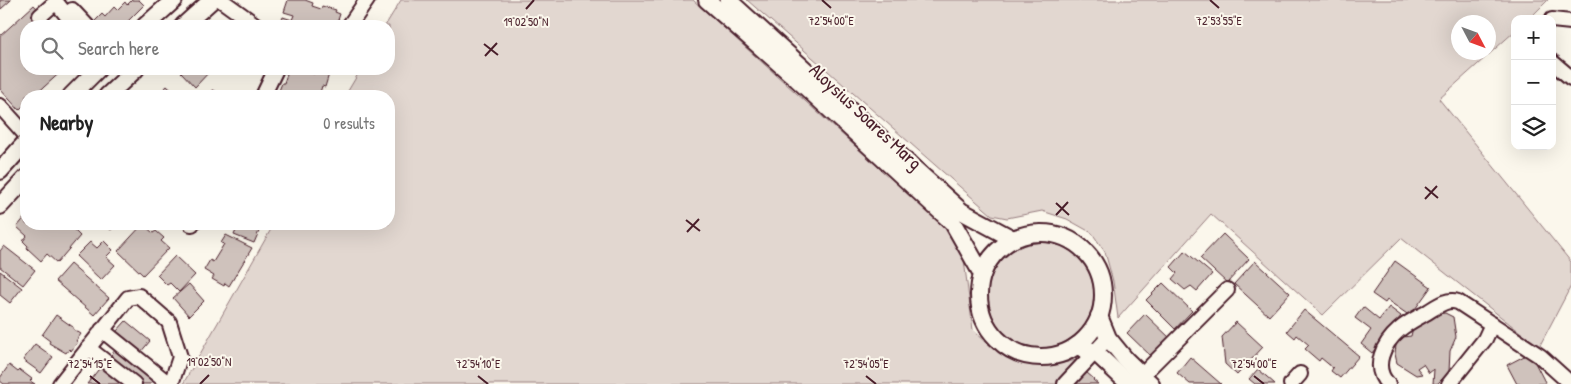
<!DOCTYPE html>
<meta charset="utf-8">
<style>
body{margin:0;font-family:"Patrick Hand",sans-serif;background:#f6f6f6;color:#222}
.controls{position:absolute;right:15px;top:15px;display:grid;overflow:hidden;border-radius:10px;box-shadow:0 5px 20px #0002}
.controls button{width:45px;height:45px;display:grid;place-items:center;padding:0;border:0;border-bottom:1px solid #e0e0e0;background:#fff;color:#222;font:25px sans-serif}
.compass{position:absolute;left:1451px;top:15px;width:45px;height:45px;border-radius:50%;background:#fff;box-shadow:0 5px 20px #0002;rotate:131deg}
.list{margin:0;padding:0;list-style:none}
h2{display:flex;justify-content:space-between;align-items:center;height:65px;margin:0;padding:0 20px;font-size:21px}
h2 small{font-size:16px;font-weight:400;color:#767676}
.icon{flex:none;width:28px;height:28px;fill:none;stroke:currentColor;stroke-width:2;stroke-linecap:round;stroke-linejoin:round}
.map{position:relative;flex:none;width:1571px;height:384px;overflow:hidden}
.search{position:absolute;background:#fff;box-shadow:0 5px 20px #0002;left:20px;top:20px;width:375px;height:55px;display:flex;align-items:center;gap:12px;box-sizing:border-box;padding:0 18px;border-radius:20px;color:#767676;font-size:19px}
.panel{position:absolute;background:#fff;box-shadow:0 5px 20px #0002;left:20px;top:90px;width:375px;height:140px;border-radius:20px}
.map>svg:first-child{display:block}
.green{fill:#e2d7d0;stroke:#967b7e;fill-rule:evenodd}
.building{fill:#cfc2bc;stroke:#4a1f2b}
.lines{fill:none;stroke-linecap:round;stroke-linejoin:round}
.minor-casing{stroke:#4a1f2b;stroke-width:18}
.major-casing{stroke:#4a1f2b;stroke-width:20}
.minor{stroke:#fbf7ec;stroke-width:14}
.major{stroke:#fbf7ec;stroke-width:16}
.ticks{fill:none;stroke:#4a1f2b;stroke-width:2}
.labels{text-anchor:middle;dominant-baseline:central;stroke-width:4;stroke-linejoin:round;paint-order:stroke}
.street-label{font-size:19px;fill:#4a1f2b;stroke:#fbf7ec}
.ticks-label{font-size:12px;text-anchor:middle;fill:#4a1f2b;stroke:#fbf7ec;stroke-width:4;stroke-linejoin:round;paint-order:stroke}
</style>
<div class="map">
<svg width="1571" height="384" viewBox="0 0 1571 384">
<rect width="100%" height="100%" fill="#fbf7ec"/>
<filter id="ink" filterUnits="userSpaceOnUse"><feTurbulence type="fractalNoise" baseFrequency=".02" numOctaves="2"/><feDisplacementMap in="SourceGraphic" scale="10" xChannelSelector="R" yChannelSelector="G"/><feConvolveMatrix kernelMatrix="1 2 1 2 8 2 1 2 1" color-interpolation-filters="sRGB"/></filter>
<g filter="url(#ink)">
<g class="green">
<polygon points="401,0 693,0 947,229 964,260 973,330 988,344 1026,364 1058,364 1081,359 1058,384 183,384 274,224 389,224 389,96 345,96 361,69 389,69 389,26 385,26"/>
<path d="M 747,0 L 1548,0 L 1529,19 L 1515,19 L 1515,31 L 1439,99 L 1571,262 L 1571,286 L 1539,347 L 1401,238 L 1323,315 L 1211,214 L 1118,318 L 1113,281 L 1105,252 L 1092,233 L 1067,219 L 1042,211 L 1007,218 L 992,215 ZM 1458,22 L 1488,22 L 1488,52 L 1458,52 Z"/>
<circle cx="1041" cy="295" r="53"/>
</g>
<g class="building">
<polygon points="0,0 11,0 1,9"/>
<polygon points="132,0 139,0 144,5 123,26 96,26 93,23 102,14 105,17 114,7 117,10 125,2 127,5"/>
<polygon points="288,0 305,0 313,3 312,6 321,9 322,6 336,10 335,12 340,14 336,26 279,26 283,17 292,20 294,15 284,12"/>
<polygon points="34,5 53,26 26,26 26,69 64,69 34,96 26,96 26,103 19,110 0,89 0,36"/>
<polygon points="185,69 212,69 195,87 181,72"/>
<polygon points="287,69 308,69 307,72 314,74 316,69 328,69 327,73 329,74 325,87 322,86 319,96 277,96 282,83 284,83 287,74 285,73"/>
<polygon points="167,86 178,96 156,96"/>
<polygon points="212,90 227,95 227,96 208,96"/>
<polygon points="26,216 26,224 72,224 70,226 80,236 57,263 47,254 41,261 27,248 28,246 23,241 27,236 17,227"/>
<polygon points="104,224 117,224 111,230"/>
<polygon points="143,224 153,233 156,231 164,238 161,241 169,248 143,275 118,251"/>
<polygon points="239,224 262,224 254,243 234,235"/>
<polygon points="1223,234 1249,259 1227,283 1200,258"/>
<polygon points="226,235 252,248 229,286 225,283 224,286 212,279 214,276 204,270 210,260 213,262 224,244 221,243"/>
<polygon points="104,241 113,250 106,257 115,265 101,280 76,256 90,242 97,248"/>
<polygon points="4,246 35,270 23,285 0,267 0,251"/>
<polygon points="1185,251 1212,274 1197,291 1191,286 1185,290 1172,279 1177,273 1171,267"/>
<polygon points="175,256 195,275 179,292 170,283 167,285 157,275"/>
<polygon points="1255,261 1290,293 1269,316 1234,284"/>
<polygon points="1395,261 1431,287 1410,316 1387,300 1385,303 1372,294"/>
<polygon points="70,264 109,298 94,315 55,281"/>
<polygon points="0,271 22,288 10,303 0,295"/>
<polygon points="1163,283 1192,311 1175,329 1146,300"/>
<polygon points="189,284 204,301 189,316 173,298"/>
<polygon points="1363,307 1379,320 1389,307 1401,316 1372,353 1361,344 1371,330 1355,318"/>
<polygon points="1304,310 1359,356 1340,378 1331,371 1333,368 1321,358 1319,361 1305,349 1309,345 1297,335 1295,338 1287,331"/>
<polygon points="1445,313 1453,317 1456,337 1450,351 1449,372 1437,384 1433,384 1434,369 1429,373 1423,364 1417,368 1422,374 1416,375 1397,363 1395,354 1396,345 1403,337 1411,336 1414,323 1430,315"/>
<polygon points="1145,314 1172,340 1154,359 1127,333"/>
<polygon points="56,315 73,327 73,329 81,334 76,341 78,342 71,351 69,349 66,353 49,343 50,341 42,335"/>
<polygon points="126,321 150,341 140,353 116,332"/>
<polygon points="1236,322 1263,347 1237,375 1225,364 1222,337"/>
<polygon points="35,344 53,357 41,373 23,360"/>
<polygon points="116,349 155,377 150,384 137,384 107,360"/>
<polygon points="1530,353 1546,384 1517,384 1507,365"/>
<polygon points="1190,357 1221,384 1190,384 1177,373"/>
<polygon points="9,365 18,372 20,370 32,379 30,381 35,384 4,384 0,381 0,378"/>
<polygon points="102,365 126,384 87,384"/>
<polygon points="1258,369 1275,384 1255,384 1249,379"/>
<polygon points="1086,372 1094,379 1093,380 1098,384 1076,384"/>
</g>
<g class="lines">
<defs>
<g id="minor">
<polyline points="221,0 257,26"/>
<polyline points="72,10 87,26"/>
<polyline points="40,16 56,2 75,26"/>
<polyline points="1552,20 1571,22"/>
<polyline points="349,26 367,0"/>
<polyline points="1552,62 1571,78"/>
<polyline points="263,96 276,69"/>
<polyline points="0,106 26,135"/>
<polyline points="191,224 192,224"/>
<polyline points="102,330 169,384"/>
<polyline points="88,348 134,384"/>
<polyline points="60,384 128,298 139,296 169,322 180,357 171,384"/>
<polyline points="1065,384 1108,338"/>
<polyline points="1135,384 1149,368 1227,290"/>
<polyline points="1291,384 1300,374"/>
<path d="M 1388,384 C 1371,367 1384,343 1399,330 C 1407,323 1417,318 1426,313 C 1436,307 1446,298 1458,302 L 1540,356 L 1571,384"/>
<polyline points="1449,384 1485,339 1492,324"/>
</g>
<g id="major">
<polyline points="707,0 797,79 953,223 982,274"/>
<polyline points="728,0 961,211 1013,239"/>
<polyline points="145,26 174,0"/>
<polyline points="183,26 212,0"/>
<polyline points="71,96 98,69"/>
<polyline points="107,96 136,69"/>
<polyline points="0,171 26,142"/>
<polyline points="0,206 26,178"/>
<circle cx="1041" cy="295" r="62"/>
<polyline points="1099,316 1108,338 1126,360 1151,384"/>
<polyline points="1076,346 1095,352 1129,384"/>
</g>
</defs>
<use href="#minor" class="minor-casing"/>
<use href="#major" class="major-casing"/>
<use href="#minor" class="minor"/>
<use href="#major" class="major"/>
</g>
</g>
<path class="ticks" d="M 822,0 L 831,8M 1210,0 L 1219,8M 526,9 L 534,0M 484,44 L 498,55M 485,56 L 497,43M 1425,187 L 1438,198M 1425,199 L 1437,186M 1056,203 L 1069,215M 1056,215 L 1068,202M 686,220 L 700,231M 687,232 L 699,219M 90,376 L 100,384M 478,376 L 488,384M 866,376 L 876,384M 1254,376 L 1264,384M 200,384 L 209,375"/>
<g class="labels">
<g class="street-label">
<text transform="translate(866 116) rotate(43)">Aloysius Soares Marg</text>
</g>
</g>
<g class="ticks-label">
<text x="831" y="25">72°54'00"E</text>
<text x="1219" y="25">72°53'55"E</text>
<text x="526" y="26">19°02'50"N</text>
<text x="209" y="366">19°02'50"N</text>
<text x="90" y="368">72°54'15"E</text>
<text x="478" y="368">72°54'10"E</text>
<text x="866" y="368">72°54'05"E</text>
<text x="1254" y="368">72°54'00"E</text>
</g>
</svg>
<div class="controls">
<button>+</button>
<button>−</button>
<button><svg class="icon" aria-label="layers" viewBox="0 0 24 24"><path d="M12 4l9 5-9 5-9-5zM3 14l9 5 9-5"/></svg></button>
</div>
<svg class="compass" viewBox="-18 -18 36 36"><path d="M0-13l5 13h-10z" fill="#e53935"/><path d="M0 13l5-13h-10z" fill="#767676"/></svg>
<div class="search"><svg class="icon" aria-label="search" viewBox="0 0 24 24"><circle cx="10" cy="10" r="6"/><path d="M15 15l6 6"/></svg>Search here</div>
<section class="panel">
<h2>Nearby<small>0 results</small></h2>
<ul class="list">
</ul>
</section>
</div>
